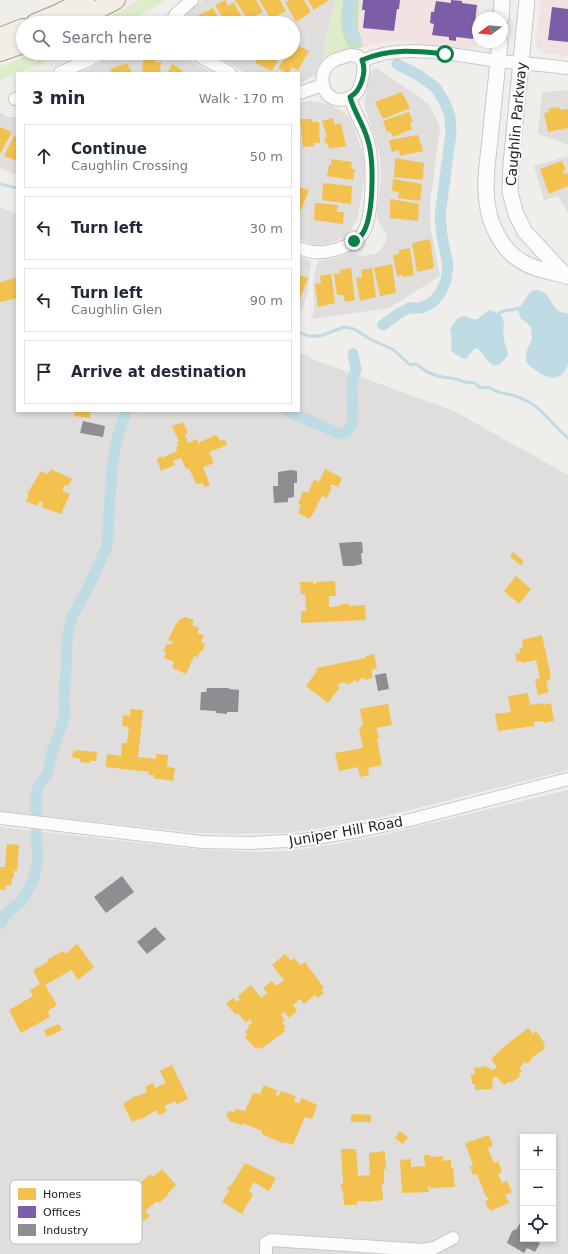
<!DOCTYPE html>
<meta charset="utf-8">
<style>
body{margin:0;font-family:"DejaVu Sans",sans-serif;background:#f6f6f7;color:#1f2937}
.controls{position:absolute;right:12px;bottom:12px;display:grid;overflow:hidden;border-radius:0px;box-shadow:0 2px 6px #0003}
.controls button{width:36px;height:36px;display:grid;place-items:center;padding:0;border:0;border-bottom:1px solid #e0e1e3;background:#fff;color:#1f2937;font:20px sans-serif}
.compass{position:absolute;left:472px;top:12px;width:36px;height:36px;border-radius:50%;background:#fff;box-shadow:0 2px 6px #0003;rotate:254deg}
.stop{position:absolute;width:12px;height:12px;margin:-9px;border:3px solid #0b8043;border-radius:50%;background:#fff}
.stop.end{background:#0b8043;border-color:#fff;box-shadow:0 1px 4px #0008}
.list{margin:0;padding:0;list-style:none}
h2{display:flex;justify-content:space-between;align-items:center;height:52px;margin:0;padding:0 16px;font-size:17px}
h2 small{font-size:13px;font-weight:400;color:#747a83}
.list li{display:grid;grid-template-columns:26px 1fr auto;gap:12px;align-items:center;box-sizing:border-box;height:64px;margin:0 8px 8px;padding:0 8px;border:1px solid #e0e1e3;border-radius:0px}
.list b{display:block;font-size:15px;white-space:nowrap}
.list p{margin:0;font-size:13px;white-space:nowrap;color:#747a83}
.list em{font-size:13px;font-style:normal;color:#747a83}
.icon{flex:none;width:22px;height:22px;fill:none;stroke:currentColor;stroke-width:2;stroke-linecap:round;stroke-linejoin:round}
.map{position:relative;flex:none;width:568px;height:1254px;overflow:hidden}
.search{position:absolute;background:#fff;box-shadow:0 2px 6px #0003;left:16px;top:16px;width:284px;height:44px;display:flex;align-items:center;gap:10px;box-sizing:border-box;padding:0 14px;border-radius:22px;color:#747a83;font-size:15px}
.panel{position:absolute;background:#fff;box-shadow:0 2px 6px #0003;left:16px;top:72px;width:284px;height:340px;border-radius:0px}
.map>svg:first-child{display:block}
.residential{fill:#dfdedc;fill-rule:evenodd}
.commercial{fill:#f1e3e1}
.grass{fill:#ddeccb}
.forest{fill:#cbdec1}
.water{fill:#bfdbe3}
.homes{fill:#f2c14e}
.offices{fill:#7b5ea7}
.industry{fill:#8d8d92}
.lines{fill:none;stroke-linecap:round;stroke-linejoin:round}
.stream{stroke:#bfdbe3;stroke-width:3}
.canal{stroke:#bfdbe3;stroke-width:11}
.minor-casing{stroke:#c9c8c7;stroke-width:14}
.tertiary-casing{stroke:#c9c8c7;stroke-width:17}
.primary-casing{stroke:#a79c86;stroke-width:20}
.minor{stroke:#fdfcfc;stroke-width:12}
.tertiary{stroke:#fdfcfc;stroke-width:15}
.primary{stroke:#f3ede7;stroke-width:18}
.route{stroke:#0b8043;stroke-width:5}
.labels{text-anchor:middle;dominant-baseline:central;stroke-width:4;stroke-linejoin:round;paint-order:stroke}
.street-label{font-size:14px;fill:#222;stroke:#fff}
.key{fill:#fff;stroke:#bdbdbd;stroke-width:1}
.key-label{font-size:11px;fill:#222}
</style>
<div class="map">
<svg width="568" height="1254" viewBox="0 0 568 1254">
<rect width="100%" height="100%" fill="#f0eeeb"/>
<g class="residential">
<polygon points="203,0 336,0 327,32 322,63 315,75 299,84 299,73 247,73 210,53 293,53 293,23 179,23 185,14 193,7"/>
<polygon points="121,53 176,53 213,73 79,73"/>
<polygon points="376,68 429,104 440,127 430,204 430,225 440,276 389,308 312,319 314,309 313,282 318,261 337,258 349,253 363,256 375,254 381,250 387,239 386,233 378,220 377,214 381,178 380,158 375,138 364,105 368,78 370,73"/>
<polygon points="568,90 568,145 538,134 542,92"/>
<polygon points="308,101 318,102 328,104 342,111 349,117 354,127 363,155 365,171 358,218 350,231 344,237 328,244 317,245 308,243 299,239 299,102"/>
<polygon points="0,113 8,117 17,117 17,175 0,168"/>
<polygon points="568,156 568,213 558,196 544,200 534,166"/>
<polygon points="0,207 17,215 17,411 299,411 299,352 315,360 456,412 568,475 568,770 382,817 310,830 285,833 229,834 195,833 0,811"/>
<polygon points="299,257 311,261 308,291 300,317"/>
<path d="M 568,790 L 568,1254 L 0,1254 L 0,827 L 194,849 L 260,852 L 286,851 L 312,848 L 379,836 ZM 523,1137 L 553,1137 L 553,1239 L 523,1239 Z"/>
</g>
<g class="commercial">
<polygon points="359,0 480,0 476,49 418,44 400,41 380,43 363,47 358,29"/>
<polygon points="541,0 568,0 568,56 543,53 537,48 536,42"/>
</g>
<g class="grass">
<polygon points="140,0 167,0 126,23 98,23"/>
<path d="M 336,0 L 343,0 C 339,18 341,34 350,50 L 326,59 L 322,63 L 327,32 Z"/>
<polygon points="36,53 68,53 0,80 0,66"/>
</g>
<path class="forest" d="M 343,0 L 359,0 L 358,29 L 363,47 L 350,50 C 340,31 339,21 343,0 Z"/>
<g class="water">
<path d="M 534,290 C 554,289 548,314 568,313 C 568,327 568,350 568,363 C 568,366 566,369 564,372 C 554,386 535,371 526,362 L 526,352 L 532,339 L 531,328 L 527,323 L 521,319 L 518,310 L 530,292 Z"/>
<path d="M 490,310 C 511,317 501,325 504,340 C 505,346 508,349 508,355 C 491,379 487,354 477,348 L 472,351 L 467,358 L 464,359 L 452,352 C 450,344 453,337 450,330 C 452,325 457,316 464,316 C 468,316 472,320 477,319 C 481,317 486,312 490,310 Z"/>
</g>
<g class="homes">
<polygon points="225,0 228,6 234,3 245,23 226,23 215,5"/>
<polygon points="235,0 256,0 263,12 248,20"/>
<polygon points="259,0 280,0 286,11 271,19"/>
<polygon points="289,0 304,0 311,12 296,22 285,2"/>
<polygon points="308,0 329,0 314,10"/>
<polygon points="213,8 221,23 201,23 197,16"/>
<polygon points="293,43 309,51 298,70 292,67 288,73 278,68 288,53 293,53"/>
<polygon points="242,53 258,53 254,60"/>
<polygon points="261,53 282,53 272,71 255,63"/>
<polygon points="144,57 155,58 155,62 161,62 160,73 142,73 143,68 142,68"/>
<polygon points="127,63 132,73 112,73 110,69"/>
<polygon points="172,64 182,70 181,71 185,73 167,73"/>
<polygon points="402,92 410,108 383,119 375,102"/>
<polygon points="559,107 560,110 568,109 568,127 562,130 562,129 548,132 544,113 549,112 548,109"/>
<polygon points="409,112 413,122 410,123 412,129 393,137 390,131 387,132 383,121"/>
<polygon points="333,118 335,125 341,123 346,146 329,149 328,144 326,144 324,138 327,137 322,121"/>
<polygon points="300,119 312,119 312,122 319,122 320,143 314,143 314,146 303,147"/>
<polygon points="1,127 12,132 0,154 0,128"/>
<polygon points="418,135 423,151 400,156 399,150 392,152 389,140"/>
<polygon points="14,136 17,137 17,161 4,156"/>
<polygon points="395,158 424,163 423,180 394,177"/>
<polygon points="331,159 352,162 351,169 355,169 353,180 351,178 351,180 327,176 329,165 331,165"/>
<polygon points="562,161 566,170 563,171 564,174 567,173 568,175 568,186 549,194 540,169"/>
<polygon points="393,179 422,184 420,201 398,198 399,192 392,191"/>
<polygon points="323,183 352,186 351,204 322,200"/>
<polygon points="299,187 309,190 299,215"/>
<polygon points="390,199 419,204 418,221 390,218"/>
<polygon points="315,203 338,205 337,212 344,212 343,224 314,220"/>
<polygon points="430,239 434,268 417,272 412,243"/>
<polygon points="410,248 414,275 403,277 402,275 397,276 393,255 399,254 399,250"/>
<polygon points="392,264 396,293 380,296 374,268"/>
<polygon points="351,268 355,300 345,302 343,295 337,295 334,274 341,273 340,270"/>
<polygon points="372,268 376,297 360,301 356,278 362,277 361,270"/>
<polygon points="331,274 335,303 318,307 315,284 321,283 320,276"/>
<polygon points="299,275 308,278 299,302"/>
<polygon points="15,278 17,284 17,298 0,302 0,282"/>
<polygon points="75,411 91,411 90,418 74,416"/>
<polygon points="183,422 188,433 185,435 188,443 197,439 199,444 200,443 200,442 216,435 221,441 225,439 227,445 209,452 214,463 203,467 210,485 204,487 203,483 196,484 189,468 186,469 181,458 173,461 175,465 161,471 157,460 158,458 162,456 162,458 177,451 176,447 180,445 178,445 177,443 179,442 172,426"/>
<polygon points="51,469 72,479 68,486 65,485 62,491 70,494 61,514 41,507 43,503 40,501 37,506 26,501 29,495 27,494 41,471 48,474"/>
<polygon points="325,469 342,478 338,487 331,484 330,487 332,487 327,498 322,496 310,519 298,513 301,505 298,504 303,491 308,493 314,479 319,482"/>
<polygon points="513,552 523,560 522,566 510,557"/>
<polygon points="516,576 531,589 519,604 504,591"/>
<polygon points="335,581 336,596 329,596 329,607 341,606 340,604 349,604 349,606 365,605 366,620 301,623 301,611 306,611 305,594 301,594 300,582 313,582 313,584 316,584 316,582"/>
<polygon points="185,617 194,620 192,625 199,628 197,633 204,635 201,642 205,644 202,652 200,650 200,652 198,656 197,657 194,656 186,674 172,668 174,662 164,658 166,652 163,651 167,644 170,645 171,643 173,644 173,642 168,640 175,626 179,620"/>
<polygon points="542,635 551,677 550,677 550,680 546,681 549,692 538,695 535,679 540,678 536,660 522,663 522,661 517,662 515,654 520,653 519,649 523,648 522,640"/>
<polygon points="374,654 377,668 371,670 373,677 366,680 364,678 360,679 359,681 356,682 354,680 352,683 347,684 345,682 338,684 338,686 340,687 328,703 306,686 317,671 316,668 366,658 366,656"/>
<polygon points="528,693 530,705 543,703 543,705 551,703 554,721 544,723 543,721 534,722 534,726 498,731 495,714 511,712 508,696"/>
<polygon points="388,704 392,725 375,728 377,729 379,738 377,739 382,765 368,768 369,775 360,777 358,767 339,771 335,753 363,748 359,727 362,727 363,725 360,709"/>
<polygon points="130,709 143,710 138,757 156,759 156,754 168,755 167,767 175,768 173,781 153,778 154,775 149,775 149,772 106,767 107,754 121,756 122,743 127,743 129,727 122,726 123,715 130,716"/>
<polygon points="76,750 97,752 96,761 90,761 90,763 80,762 81,759 72,757 73,751 76,752"/>
<polygon points="7,844 19,845 17,871 14,871 14,878 12,878 11,885 6,885 5,890 0,889 0,867 5,867"/>
<polygon points="77,944 94,967 78,980 72,970 45,985 57,1005 48,1011 50,1017 21,1033 9,1010 33,996 30,990 40,984 33,970 48,962 47,960 63,951 66,954"/>
<polygon points="285,954 291,961 294,958 300,965 305,962 324,988 321,990 324,993 318,998 315,995 304,1004 300,999 293,1005 297,1011 289,1018 284,1012 281,1015 285,1020 282,1022 286,1027 283,1030 285,1031 261,1049 260,1047 256,1049 245,1037 247,1035 245,1032 249,1028 248,1026 252,1023 250,1019 246,1023 238,1013 236,1015 226,1003 233,998 237,1002 240,999 238,996 251,985 261,998 267,993 263,988 272,981 276,986 284,980 272,965"/>
<polygon points="59,1024 62,1030 47,1037 44,1030"/>
<polygon points="528,1028 533,1034 536,1031 545,1044 543,1045 545,1047 543,1050 531,1058 532,1059 527,1064 525,1062 521,1065 523,1065 519,1068 522,1072 518,1074 520,1076 511,1083 510,1081 504,1085 497,1077 493,1077 492,1089 475,1090 475,1084 472,1084 471,1074 475,1074 474,1068 487,1066 486,1068 490,1068 490,1070 495,1069 497,1067 491,1059 506,1045"/>
<polygon points="172,1065 188,1099 177,1104 175,1101 164,1106 167,1111 159,1115 156,1110 142,1119 141,1118 132,1122 123,1104 137,1095 138,1096 147,1092 145,1087 153,1083 155,1088 166,1083 160,1071"/>
<polygon points="264,1085 278,1091 275,1095 279,1096 281,1091 296,1096 294,1102 299,1103 302,1098 317,1105 312,1119 305,1117 293,1145 285,1142 284,1144 262,1134 262,1131 242,1123 242,1125 229,1121 229,1118 226,1117 228,1111 234,1112 236,1109 245,1111 253,1093 260,1094"/>
<polygon points="357,1114 371,1115 371,1122 351,1122 351,1115"/>
<polygon points="400,1131 408,1137 403,1144 395,1138"/>
<polygon points="489,1135 493,1146 488,1148 494,1163 498,1161 502,1172 498,1174 502,1183 507,1181 512,1192 505,1195 509,1203 491,1211 490,1208 488,1209 485,1201 489,1200 488,1197 486,1197 477,1174 473,1175 470,1167 473,1165 465,1143"/>
<polygon points="341,1149 356,1149 358,1176 370,1175 369,1153 385,1151 386,1169 384,1169 384,1184 382,1184 383,1200 367,1202 367,1201 357,1201 357,1205 344,1205 343,1191 342,1191 341,1184 343,1184"/>
<polygon points="424,1155 430,1155 431,1157 443,1156 443,1161 451,1160 451,1168 453,1167 455,1187 430,1188 430,1186 428,1186 429,1192 402,1193 400,1160 411,1159 411,1167 425,1166"/>
<polygon points="245,1163 276,1178 269,1191 254,1182 249,1191 253,1194 242,1214 222,1202 228,1192 230,1191 226,1189 233,1183"/>
<polygon points="162,1169 176,1185 168,1193 169,1194 159,1203 157,1201 145,1211 150,1216 141,1223 120,1201 150,1174 153,1177"/>
</g>
<g class="offices">
<polygon points="363,0 400,0 399,9 397,9 394,31 363,28 365,10 362,10"/>
<polygon points="451,0 462,1 462,3 477,5 473,39 456,37 456,41 449,40 449,37 432,35 434,24 430,23 431,12 434,12 436,1 451,3"/>
<polygon points="552,7 568,9 568,42 548,40"/>
</g>
<g class="industry">
<polygon points="83,421 105,426 103,437 80,433"/>
<polygon points="291,470 297,471 297,483 294,483 294,497 288,498 288,502 274,503 273,486 278,486 278,472"/>
<polygon points="354,542 362,542 363,553 361,553 362,564 354,566 343,566 339,543"/>
<polygon points="386,673 389,689 378,691 375,675"/>
<polygon points="207,688 229,688 229,689 239,690 238,712 227,712 227,714 216,713 216,711 200,710 201,692 206,692"/>
<polygon points="122,876 134,892 106,913 94,897"/>
<polygon points="155,927 166,939 147,954 137,942"/>
<polygon points="520,1223 523,1225 523,1239 532,1239 540,1243 535,1252 527,1248 524,1253 507,1243 512,1231 513,1231 515,1229 516,1230"/>
</g>
<g class="lines">
<g class="stream">
<polyline points="0,184 17,188"/>
<polyline points="499,313 508,310 513,310 519,308"/>
<path d="M 299,332 L 308,336 L 320,336 L 344,327 L 354,329 L 370,339 L 394,350 L 410,365 L 416,364 L 427,372 L 437,376 L 456,379 L 465,382 L 475,383 L 479,387 L 485,388 L 489,387 C 496,394 509,393 518,397 C 521,398 525,400 529,402 C 545,411 554,427 568,438"/>
</g>
<g class="canal">
<path d="M 350,0 C 349,14 346,28 356,39"/>
<polyline points="383,325 398,314 409,308 421,308 433,302 441,292 446,280 448,265 442,236 440,216 451,133 450,116 444,101 436,88 420,76 397,64"/>
<polyline points="287,411 340,434 348,431 353,422 352,382 356,370 353,354"/>
<polyline points="36,813 36,796 39,785 48,773 51,755 65,716 64,699 66,670 67,638 72,616 87,590 107,546 112,466 117,438 126,411"/>
<polyline points="0,924 8,912 22,901 33,880 38,861 36,832"/>
</g>
<defs>
<g id="minor">
<polyline points="171,23 176,14 192,0"/>
<polyline points="194,53 230,73"/>
<path d="M 350,55 L 358,56 C 365,62 364,70 362,79 C 361,83 360,87 358,91 C 356,94 353,97 349,98 C 323,108 313,73 333,61 C 338,58 345,57 350,55 Z"/>
<path d="M 362,61 C 402,42 456,55 498,61 C 521,63 545,65 568,68"/>
<polyline points="60,73 103,53"/>
<polyline points="299,93 323,85"/>
<polyline points="15,99 17,98"/>
<path d="M 299,248 C 314,255 328,253 343,247 C 351,244 359,240 363,233 C 374,216 373,160 368,140 C 363,125 354,112 350,97"/>
<polyline points="0,818 202,842 251,843 304,840 359,831 410,820 568,779"/>
<polyline points="266,1254 266,1243 271,1240 423,1250 434,1248 453,1238"/>
</g>
<g id="tertiary">
<polyline points="527,0 511,164 510,192 516,214 525,232 566,276"/>
<polyline points="501,18 502,0"/>
<path d="M 500,42 C 497,74 493,107 490,139 C 488,160 484,181 487,202 C 489,224 502,250 521,261 C 535,270 552,272 567,276"/>
</g>
<g id="primary">
<polyline points="35,23 57,14 85,0"/>
<polyline points="71,23 116,0"/>
<polyline points="0,37 23,28"/>
<polyline points="0,52 23,44"/>
</g>
</defs>
<use href="#minor" class="minor-casing"/>
<use href="#tertiary" class="tertiary-casing"/>
<use href="#primary" class="primary-casing"/>
<use href="#minor" class="minor"/>
<use href="#tertiary" class="tertiary"/>
<use href="#primary" class="primary"/>
</g>
<g class="lines">
<path class="route" d="M 354,241 C 358,239 361,236 363,233 C 374,215 374,160 368,141 C 364,125 354,112 350,97 C 361,91 367,72 362,60 C 390,48 415,51 445,54"/>
</g>
<g class="labels">
<g class="street-label">
<text transform="translate(516 124) rotate(-85)">Caughlin Parkway</text>
<text transform="translate(346 831) rotate(-10)">Juniper Hill Road</text>
</g>
</g>
<rect x="10" y="1180" width="132" height="64" rx="6" class="key"/>
<rect x="18" y="1188" width="18" height="12" fill="#f2c14e"/>
<rect x="18" y="1206" width="18" height="12" fill="#7b5ea7"/>
<rect x="18" y="1224" width="18" height="12" fill="#8d8d92"/>
<g class="key-label">
<text x="43" y="1198">Homes</text>
<text x="43" y="1216">Offices</text>
<text x="43" y="1234">Industry</text>
</g>
</svg>
<div class="controls">
<button>+</button>
<button>−</button>
<button><svg class="icon" aria-label="locate" viewBox="0 0 24 24"><circle cx="12" cy="12" r="6"/><path d="M12 2v4M12 18v4M2 12h4M18 12h4"/></svg></button>
</div>
<svg class="compass" viewBox="-18 -18 36 36"><path d="M0-13l5 13h-10z" fill="#e53935"/><path d="M0 13l5-13h-10z" fill="#747a83"/></svg>
<div class="stop" style="left:445px;top:54px"></div>
<div class="stop end" style="left:354px;top:241px"></div>
<div class="search"><svg class="icon" aria-label="search" viewBox="0 0 24 24"><circle cx="10" cy="10" r="6"/><path d="M15 15l6 6"/></svg>Search here</div>
<section class="panel">
<h2>3 min<small>Walk · 170 m</small></h2>
<ul class="list">
<li><svg class="icon" aria-label="ahead" viewBox="0 0 24 24"><path d="M12 20V5M6 11l6-6 6 6"/></svg><div><b>Continue</b><p>Caughlin Crossing</p></div><em>50 m</em></li>
<li><svg class="icon" aria-label="left" viewBox="0 0 24 24"><path d="M17 20v-9H6M10 6l-5 5 5 5"/></svg><div><b>Turn left</b></div><em>30 m</em></li>
<li><svg class="icon" aria-label="left" viewBox="0 0 24 24"><path d="M17 20v-9H6M10 6l-5 5 5 5"/></svg><div><b>Turn left</b><p>Caughlin Glen</p></div><em>90 m</em></li>
<li><svg class="icon" aria-label="arrive" viewBox="0 0 24 24"><path d="M6 21V4h12l-3 4 3 4H6"/></svg><div><b>Arrive at destination</b></div></li>
</ul>
</section>
</div>
